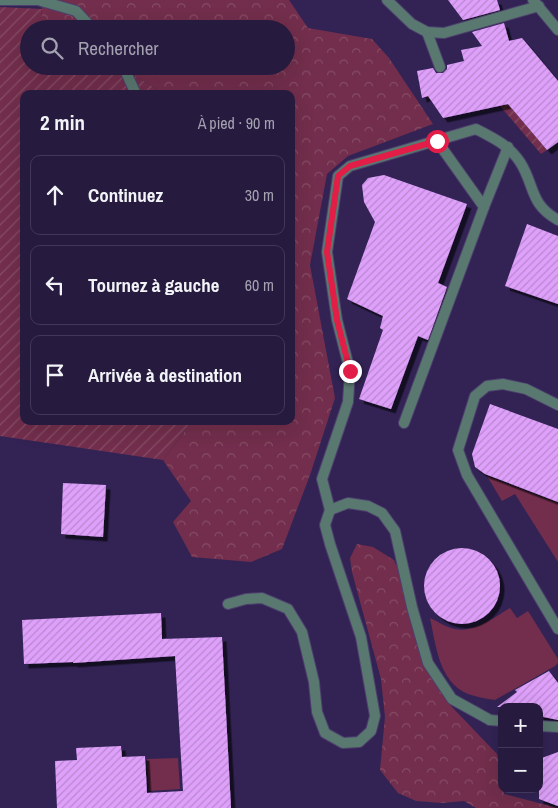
<!DOCTYPE html>
<html lang="fr">
<meta charset="utf-8">
<style>
body{margin:0;font-family:"Archivo Narrow",sans-serif;background:#32274a;color:#f1f3f6}
.controls{position:absolute;right:15px;bottom:15px;display:grid;overflow:hidden;border-radius:10px;box-shadow:0 5px 20px #0002}
.controls button{width:45px;height:45px;display:grid;place-items:center;padding:0;border:0;border-bottom:1px solid #423859;background:#261a3f;color:#f1f3f6;font:25px sans-serif}
.stop{position:absolute;width:15px;height:15px;margin:-11px;border:4px solid #e11d48;border-radius:50%;background:#fff}
.stop.end{background:#e11d48;border-color:#fff;box-shadow:0 1px 5px #0008}
.list{margin:0;padding:0;list-style:none}
h2{display:flex;justify-content:space-between;align-items:center;height:65px;margin:0;padding:0 20px;font-size:21px}
h2 small{font-size:16px;font-weight:400;color:#a4a1b0}
.list li{display:grid;grid-template-columns:32px 1fr auto;gap:15px;align-items:center;box-sizing:border-box;height:80px;margin:0 10px 10px;padding:0 10px;border:1px solid #423859;border-radius:10px}
.list b{display:block;font-size:19px;white-space:nowrap}
.list em{font-size:16px;font-style:normal;color:#a4a1b0}
.icon{flex:none;width:28px;height:28px;fill:none;stroke:currentColor;stroke-width:2;stroke-linecap:round;stroke-linejoin:round}
.map{position:relative;flex:none;width:558px;height:808px;overflow:hidden}
.search{position:absolute;background:#261a3f;box-shadow:0 5px 20px #0002;left:20px;top:20px;width:275px;height:55px;display:flex;align-items:center;gap:12px;box-sizing:border-box;padding:0 18px;border-radius:28px;color:#a4a1b0;font-size:19px}
.panel{position:absolute;background:#261a3f;box-shadow:0 5px 20px #0002;left:20px;top:90px;width:275px;height:335px;border-radius:10px}
.map>svg:first-child{display:block}
.green{fill:#722e4c}
.forest{fill:url(#forest-crowns)}
.garden{fill:url(#garden-furrows)}
.building{fill:url(#building-hatch);filter:url(#shadow)}
.lines{fill:none;stroke-linecap:round;stroke-linejoin:round}
.lane-casing{stroke:#4d406e;stroke-width:12}
.street-casing{stroke:#4d406e;stroke-width:12}
.lane{stroke:#59786f;stroke-width:10}
.street{stroke:#59786f;stroke-width:10}
.route{stroke:#e11d48;stroke-width:6}
</style>
<div class="map">
<svg width="558" height="808" viewBox="0 0 558 808">
<defs>
<pattern id="forest-crowns" width="20" height="18" patternUnits="userSpaceOnUse" patternTransform="scale(1.25)"><rect width="20" height="18" fill="#722e4c"/><path d="M2 6a3 3 0 1 1 6 0M12 15a3 3 0 1 1 6 0" fill="none" stroke="#864c66"/></pattern>
<pattern id="garden-furrows" width="10" height="10" patternUnits="userSpaceOnUse" patternTransform="scale(1.25)"><rect width="10" height="10" fill="#722e4c"/><path d="M-1 1l2-2M0 10L10 0M9 11l2-2" fill="none" stroke="#864c66"/></pattern>
<pattern id="building-hatch" width="6" height="6" patternUnits="userSpaceOnUse" patternTransform="scale(1.25)"><rect width="6" height="6" fill="#dfa0fb"/><path d="M-1 1l2-2M0 6l6-6M5 7l2-2" fill="none" stroke="#b888cf"/></pattern>
<filter id="shadow"><feDropShadow dx="4.5" dy="4.5" stdDeviation="0" flood-color="#0009"/></filter>
</defs>
<rect width="100%" height="100%" fill="#322354"/>
<g class="green">
<polygon points="487,476 558,503 558,562 515,494 502,501"/>
<path d="M 510,608 L 517,618 L 528,611 L 558,659 L 558,663 L 555,666 L 495,700 C 486,699 477,697 468,694 C 439,682 436,646 430,618 C 437,621 444,626 451,628 C 472,635 493,618 510,608 Z"/>
<polygon points="178,758 180,789 149,791 147,759"/>
</g>
<g class="forest">
<polygon points="39,0 289,0 308,28 372,39 389,58 433,124 348,156 327,174 310,265 335,398 310,475 282,549 251,562 192,557 173,522 191,501 163,460 192,421 291,421 291,94 165,94 122,68 100,66 286,66 286,29 40,29 42,9"/>
<polygon points="357,544 373,547 394,560 403,580 428,672 451,706 497,754 504,794 558,808 476,808 464,801 442,803 416,801 398,793 380,770 385,717 381,679 352,572 350,558"/>
</g>
<g class="garden">
<polygon points="0,7 42,9 40,29 29,29 29,66 100,66 122,68 165,94 24,94 24,421 192,421 163,460 0,436"/>
<polygon points="508,104 547,150 541,154 500,106"/>
</g>
<g class="building">
<polygon points="448,0 497,0 500,10 463,20"/>
<polygon points="504,23 509,41 522,38 558,81 558,142 547,150 508,104 443,118 428,96 422,98 417,71 433,68 436,73 443,73 447,69 447,65 464,61 461,50 482,46 472,32"/>
<polygon points="384,175 467,204 438,283 447,287 428,340 418,336 391,409 359,399 383,330 380,328 383,316 347,299 375,222 364,202 362,185 368,178"/>
<polygon points="527,224 558,236 558,304 505,286"/>
<polygon points="490,404 558,429 558,502 485,474 475,467 472,454"/>
<polygon points="63,483 106,485 103,537 61,534"/>
<circle cx="462" cy="586" r="38"/>
<polygon points="161,613 162,639 222,637 231,808 57,808 55,761 77,760 76,748 121,746 122,757 145,756 147,793 183,791 175,656 73,663 73,662 24,664 22,620"/>
<polygon points="549,671 558,683 558,720 539,716 539,707 497,707 517,692 515,690"/>
<polygon points="558,752 558,806 539,799 539,759"/>
</g>
<g class="lines">
<defs>
<g id="lane">
<polyline points="0,0 38,0 76,11 93,29"/>
<polyline points="387,0 412,24 427,32 444,33 539,6"/>
<polyline points="427,32 440,67"/>
<polyline points="123,66 136,94"/>
<polyline points="484,207 508,147"/>
<polyline points="404,423 484,207 437,141"/>
<path d="M 330,510 L 322,479 L 348,402 L 350,371 L 337,320 L 327,252 L 338,176 L 350,166 L 476,129 C 493,138 509,145 520,162 C 535,185 529,204 558,220"/>
<polyline points="228,604 246,599 262,598 288,609 302,632 314,682 317,712 325,733 343,743 359,742 371,731 375,716 361,637 330,544 325,525 330,510 348,503 368,506 382,513 395,531 412,607 428,663 452,699 490,720"/>
</g>
<g id="street">
<polyline points="533,0 558,30"/>
<polyline points="558,405 526,389 503,384 487,386 475,396 458,450 467,475 558,629"/>
<polyline points="490,720 502,721"/>
<polyline points="539,726 558,727"/>
</g>
</defs>
<use href="#lane" class="lane-casing"/>
<use href="#street" class="street-casing"/>
<use href="#lane" class="lane"/>
<use href="#street" class="street"/>
</g>
<g class="lines">
<polyline class="route" points="350,371 337,320 327,252 338,176 350,166 437,141"/>
</g>
</svg>
<div class="controls">
<button>+</button>
<button>−</button>
</div>
<div class="stop" style="left:437px;top:141px"></div>
<div class="stop end" style="left:350px;top:371px"></div>
<div class="search"><svg class="icon" aria-label="search" viewBox="0 0 24 24"><circle cx="10" cy="10" r="6"/><path d="M15 15l6 6"/></svg>Rechercher</div>
<section class="panel">
<h2>2 min<small>À pied · 90 m</small></h2>
<ul class="list">
<li><svg class="icon" aria-label="ahead" viewBox="0 0 24 24"><path d="M12 20V5M6 11l6-6 6 6"/></svg><div><b>Continuez</b></div><em>30 m</em></li>
<li><svg class="icon" aria-label="left" viewBox="0 0 24 24"><path d="M17 20v-9H6M10 6l-5 5 5 5"/></svg><div><b>Tournez à gauche</b></div><em>60 m</em></li>
<li><svg class="icon" aria-label="arrive" viewBox="0 0 24 24"><path d="M6 21V4h12l-3 4 3 4H6"/></svg><div><b>Arrivée à destination</b></div></li>
</ul>
</section>
</div>
